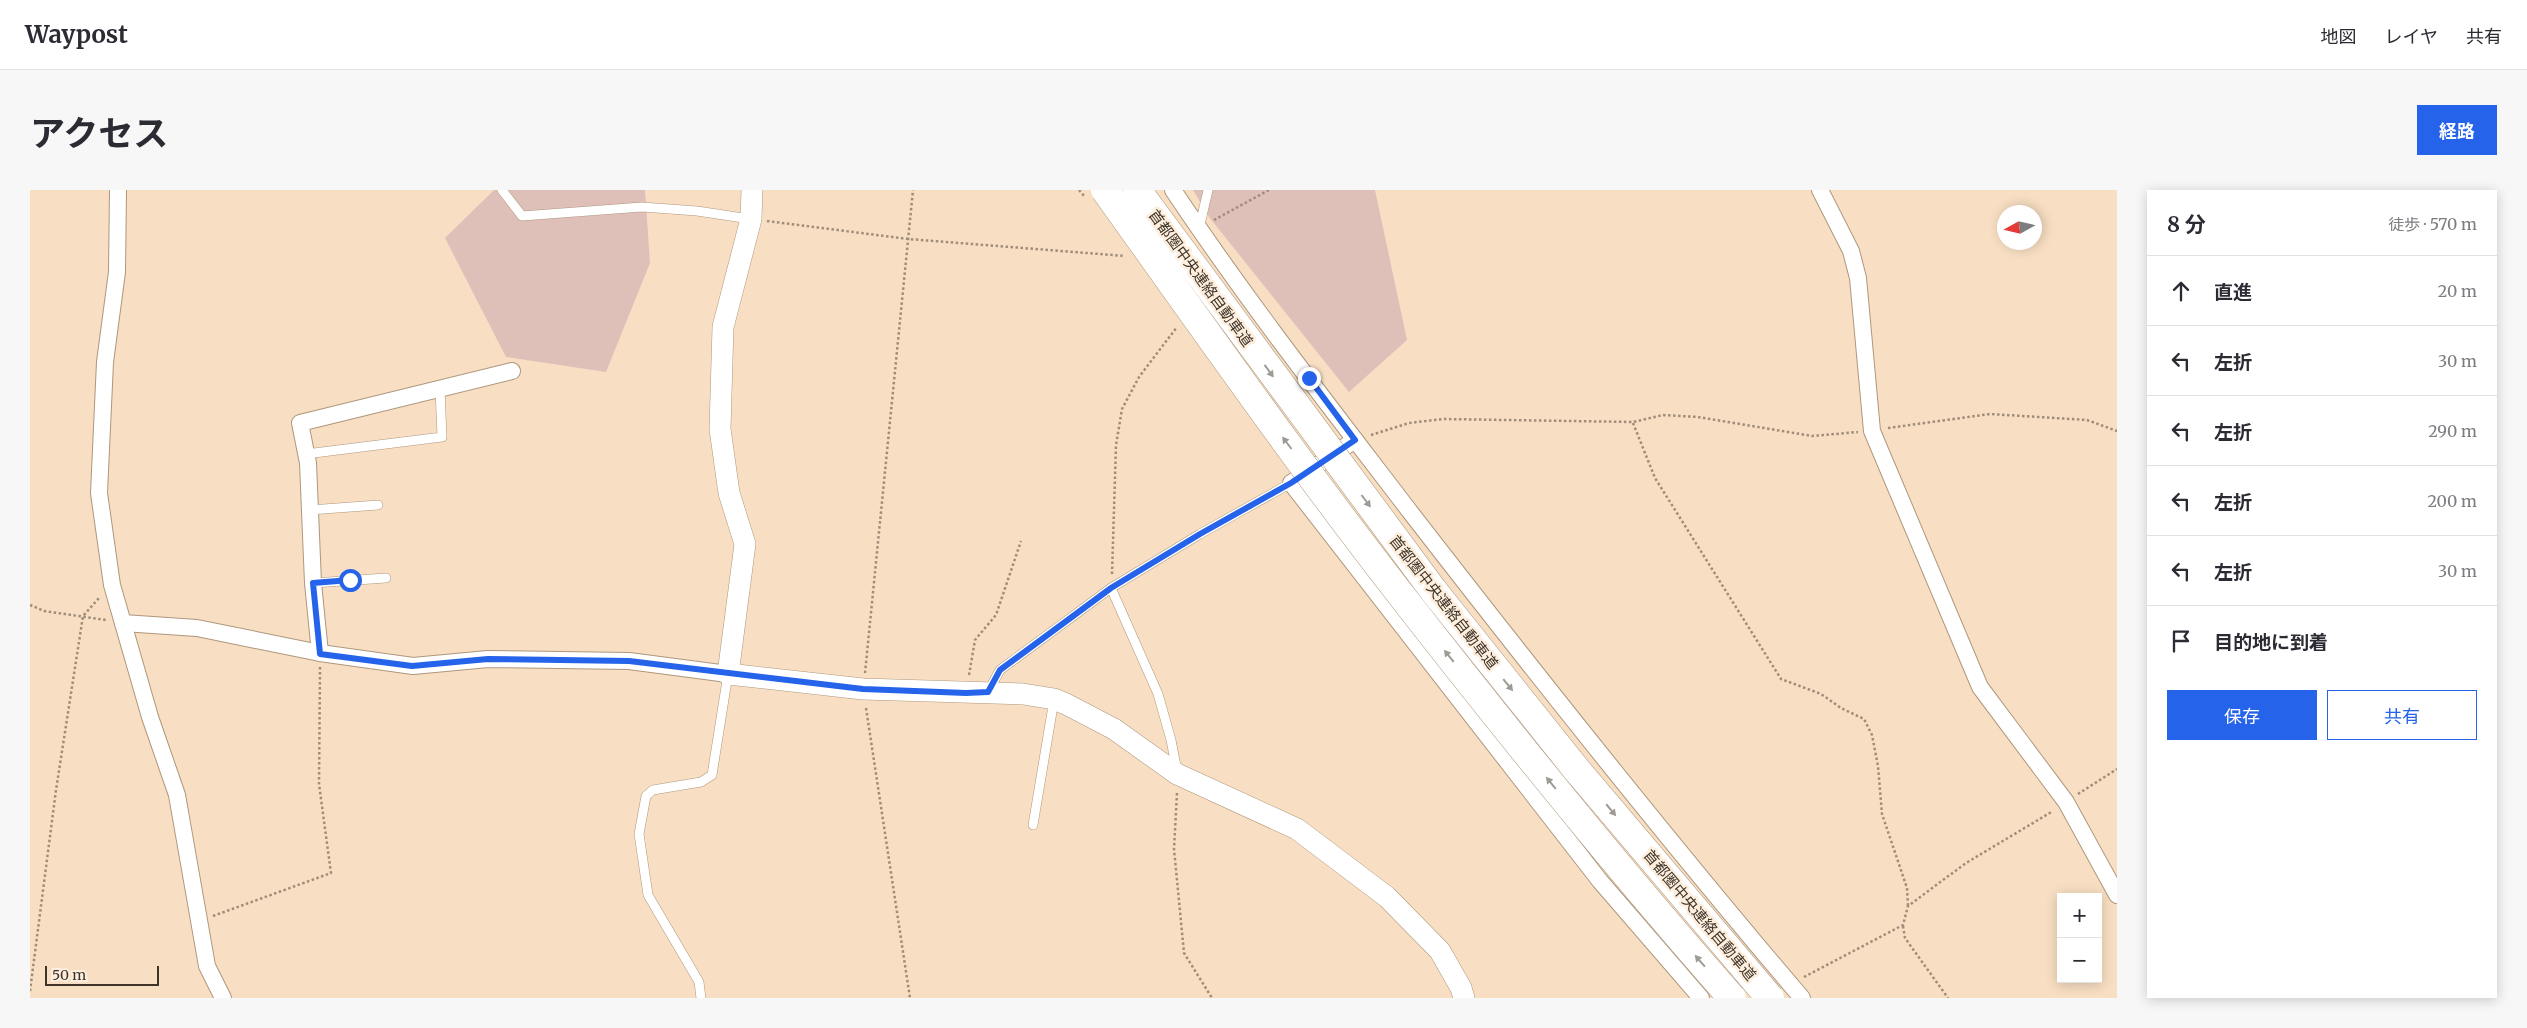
<!DOCTYPE html>
<html lang="ja">
<meta charset="utf-8">
<style>
body{margin:0;font-family:Merriweather,"Noto Sans JP",serif;background:#f7f7f7;color:#2b2b33}
.controls{position:absolute;right:15px;bottom:15px;display:grid;overflow:hidden;border-radius:0px;box-shadow:0 2px 12px #0003}
.controls button{width:45px;height:45px;display:grid;place-items:center;padding:0;border:0;border-bottom:1px solid #e1e1e2;background:#fff;color:#2b2b33;font:25px sans-serif}
.compass{position:absolute;left:1967px;top:15px;width:45px;height:45px;border-radius:50%;background:#fff;box-shadow:0 2px 12px #0003;rotate:262deg}
.scale{position:absolute;left:15px;bottom:12px;width:114px;box-sizing:border-box;padding-left:5px;border:2px solid #3e3429;border-top:0;font-size:14px;line-height:18px;white-space:nowrap;color:#3e3429;-webkit-text-stroke:4px #fdeedd;paint-order:stroke}
.stop{position:absolute;width:15px;height:15px;margin:-11px;border:4px solid #2563eb;border-radius:50%;background:#fff}
.stop.end{background:#2563eb;border-color:#fff;box-shadow:0 1px 5px #0008}
.list{margin:0;padding:0;list-style:none}
h2{display:flex;justify-content:space-between;align-items:center;height:65px;margin:0;padding:0 20px;font-size:21px}
h2 small{font-size:16px;font-weight:400;color:#7c7c81}
.list li{display:grid;grid-template-columns:32px 1fr auto;gap:15px;align-items:center;box-sizing:border-box;height:70px;padding:0 20px;border-top:1px solid #e1e1e2}
.list b{display:block;font-size:19px;white-space:nowrap}
.list em{font-size:16px;font-style:normal;color:#7c7c81}
.actions{display:flex;gap:10px;padding:15px 20px}
.actions a{flex:1;padding:11px 0;border:1px solid #2563eb;border-radius:0px;text-align:center;font-size:18px;color:#2563eb}
.actions .main{background:#2563eb;color:#fff}
.icon{flex:none;width:28px;height:28px;fill:none;stroke:currentColor;stroke-width:2;stroke-linecap:round;stroke-linejoin:round}
.map{position:relative;flex:none;width:2087px;height:808px;overflow:hidden;border-radius:0px}
header{display:flex;align-items:center;gap:30px;box-sizing:border-box;height:70px;padding:0 25px;background:#fff;border-bottom:1px solid #e1e1e2}
header strong{font-size:24px}
nav{display:flex;gap:28px;margin-inline-start:auto;font-size:18px}
.intro{display:flex;align-items:center;justify-content:space-between;box-sizing:border-box;height:120px;padding:0 30px}
h1{margin:0;font-size:35px}
.button{padding:12px 22px;border-radius:0px;background:#2563eb;color:#fff;font-size:18px;font-weight:700}
main{display:flex;gap:30px;padding:0 30px}
aside{flex:1;background:#fff;border-radius:0px;box-shadow:0 2px 12px #0003}
.map>svg:first-child{display:block}
.green{fill:#dec0b9}
.lines{fill:none;stroke-linecap:round;stroke-linejoin:round}
.service-casing{stroke:#ae977c;stroke-width:10}
.minor-casing{stroke:#ae977c;stroke-width:18}
.tertiary-casing{stroke:#ae977c;stroke-width:22}
.path{stroke:#9f8d79;stroke-width:2.5;stroke-dasharray:2.5 2.5;stroke-linecap:butt}
.service{stroke:#fff;stroke-width:9}
.minor{stroke:#fff;stroke-width:16}
.tertiary{stroke:#fff;stroke-width:21}
.motorway-bridge-casing{stroke:#ae977c;stroke-width:29;stroke-linecap:butt}
.motorway-bridge{stroke:#fff;stroke-width:28}
.oneway{fill:#9e9a94}
.route{stroke:#2563eb;stroke-width:6}
.labels{text-anchor:middle;dominant-baseline:central;stroke-width:5;stroke-linejoin:round;paint-order:stroke}
.street-label{font-size:15px;fill:#3e3429;stroke:#fdeedd}
</style>
<header>
<strong>Waypost</strong>
<nav><a>地図</a><a>レイヤ</a><a>共有</a></nav>
</header>
<div class="intro"><h1>アクセス</h1><a class="button">経路</a></div>
<main>
<div class="map">
<svg width="2087" height="808" viewBox="0 0 2087 808">
<rect width="100%" height="100%" fill="#f8dfc3"/>
<g class="green">
<polygon points="464,0 615,0 620,73 576,182 476,167 415,48"/>
<polygon points="1163,0 1345,0 1377,150 1319,202 1179,27"/>
</g>
<g class="lines">
<defs>
<g id="service">
<polyline points="472,0 492,26 612,17 667,21 720,29"/>
<polyline points="1169,39 1178,0"/>
<polyline points="276,264 412,247 410,199"/>
<polyline points="280,320 348,315"/>
<polyline points="283,393 356,388"/>
<polyline points="1081,398 1128,504 1141,550 1147,581"/>
<polyline points="958,502 970,480 1081,398 1170,344 1261,293"/>
<polyline points="1003,635 1024,510"/>
<polyline points="671,808 669,792 618,705 609,644 616,606 623,600 671,592 682,585 698,484"/>
</g>
<g id="minor">
<polyline points="88,0 87,82 75,172 69,303 82,395 120,527 147,605 177,776 193,808"/>
<path d="M 1143,0 C 1217,111 1300,217 1381,323 C 1508,487 1637,650 1772,808"/>
<polyline points="1790,0 1821,61 1828,88 1842,241 1950,497 2036,612 2087,705"/>
<polyline points="1325,250 1261,293 1570,691 1671,808"/>
<polyline points="93,433 167,438 290,463 383,476 458,469 599,471 698,484"/>
<polyline points="290,463 283,393 278,273 270,233 482,181"/>
</g>
<polyline id="tertiary" points="722,0 721,29 693,137 690,239 699,303 715,354 698,484 833,499 993,504 1024,509 1036,514 1084,539 1147,584 1267,639 1357,707 1410,761 1431,798 1434,808"/>
</defs>
<use href="#service" class="service-casing"/>
<use href="#minor" class="minor-casing"/>
<use href="#tertiary" class="tertiary-casing"/>
<g class="path">
<polyline points="1049,0 1055,7"/>
<polyline points="1184,30 1239,0"/>
<polyline points="737,31 878,49 1095,66"/>
<polyline points="1603,233 1625,288 1751,489 1791,504 1811,518 1834,529 1842,545 1848,576 1852,624 1877,698 1878,716"/>
<polyline points="1858,238 1960,224 2057,230 2087,241"/>
<polyline points="1341,245 1379,233 1413,229 1603,232 1633,225 1668,227 1782,246 1828,242"/>
<polyline points="1082,384 1086,255 1092,219 1109,187 1147,137"/>
<polyline points="0,415 14,421 76,430"/>
<polyline points="835,483 883,0"/>
<polyline points="939,485 945,450 966,425 991,351"/>
<polyline points="836,518 880,808"/>
<polyline points="1147,603 1144,659 1154,763 1182,808"/>
<polyline points="2048,604 2087,579"/>
<polyline points="183,726 301,683 289,594 290,477"/>
<polyline points="1873,736 1875,748 1918,808"/>
<polyline points="1774,787 1873,735 1878,716 1936,673 2023,621"/>
<polyline points="0,801 26,600 53,426 69,408"/>
</g>
<use href="#service" class="service"/>
<use href="#minor" class="minor"/>
<use href="#tertiary" class="tertiary"/>
<defs>
<g id="motorway-bridge">
<path d="M 1075,0 C 1176,141 1275,283 1382,419 C 1485,551 1591,682 1702,808"/>
<polyline points="1107,0 1403,400 1546,579 1740,808"/>
</g>
</defs>
<use href="#motorway-bridge" class="motorway-bridge-casing"/>
<use href="#motorway-bridge" class="motorway-bridge"/>
</g>
<defs><path id="oneway-solid" d="M-6-.8H1V-3.2L6.5 0L1 3.2V.8H-6Z" transform="scale(1.25)"/></defs>
<g class="oneway">
<use href="#oneway-solid" transform="translate(1239 181) rotate(54)"/>
<use href="#oneway-solid" transform="translate(1257 253) rotate(-127)"/>
<use href="#oneway-solid" transform="translate(1336 311) rotate(53)"/>
<use href="#oneway-solid" transform="translate(1419 466) rotate(-129)"/>
<use href="#oneway-solid" transform="translate(1478 495) rotate(51)"/>
<use href="#oneway-solid" transform="translate(1521 593) rotate(-129)"/>
<use href="#oneway-solid" transform="translate(1581 620) rotate(50)"/>
<use href="#oneway-solid" transform="translate(1670 771) rotate(-131)"/>
</g>
<g class="lines">
<polyline class="route" points="320,390 283,393 290,464 382,476 458,469 599,471 833,499 936,503 958,502 970,480 1081,398 1170,344 1261,293 1325,250 1279,188"/>
</g>
<g class="labels">
<g class="street-label">
<text transform="translate(1171 88) rotate(54)">首都圏中央連絡自動車道</text>
<text transform="translate(1414 412) rotate(52)">首都圏中央連絡自動車道</text>
<text transform="translate(1670 725) rotate(50)">首都圏中央連絡自動車道</text>
</g>
</g>
</svg>
<div class="controls">
<button>+</button>
<button>−</button>
</div>
<svg class="compass" viewBox="-18 -18 36 36"><path d="M0-13l5 13h-10z" fill="#e53935"/><path d="M0 13l5-13h-10z" fill="#7c7c81"/></svg>
<div class="scale">50 m</div>
<div class="stop" style="left:320px;top:390px"></div>
<div class="stop end" style="left:1279px;top:188px"></div>
</div>
<aside>
<h2>8 分<small>徒歩 · 570 m</small></h2>
<ul class="list">
<li><svg class="icon" aria-label="ahead" viewBox="0 0 24 24"><path d="M12 20V5M6 11l6-6 6 6"/></svg><div><b>直進</b></div><em>20 m</em></li>
<li><svg class="icon" aria-label="left" viewBox="0 0 24 24"><path d="M17 20v-9H6M10 6l-5 5 5 5"/></svg><div><b>左折</b></div><em>30 m</em></li>
<li><svg class="icon" aria-label="left" viewBox="0 0 24 24"><path d="M17 20v-9H6M10 6l-5 5 5 5"/></svg><div><b>左折</b></div><em>290 m</em></li>
<li><svg class="icon" aria-label="left" viewBox="0 0 24 24"><path d="M17 20v-9H6M10 6l-5 5 5 5"/></svg><div><b>左折</b></div><em>200 m</em></li>
<li><svg class="icon" aria-label="left" viewBox="0 0 24 24"><path d="M17 20v-9H6M10 6l-5 5 5 5"/></svg><div><b>左折</b></div><em>30 m</em></li>
<li><svg class="icon" aria-label="arrive" viewBox="0 0 24 24"><path d="M6 21V4h12l-3 4 3 4H6"/></svg><div><b>目的地に到着</b></div></li>
</ul>
<div class="actions"><a class="main">保存</a><a>共有</a></div>
</aside>
</main>
